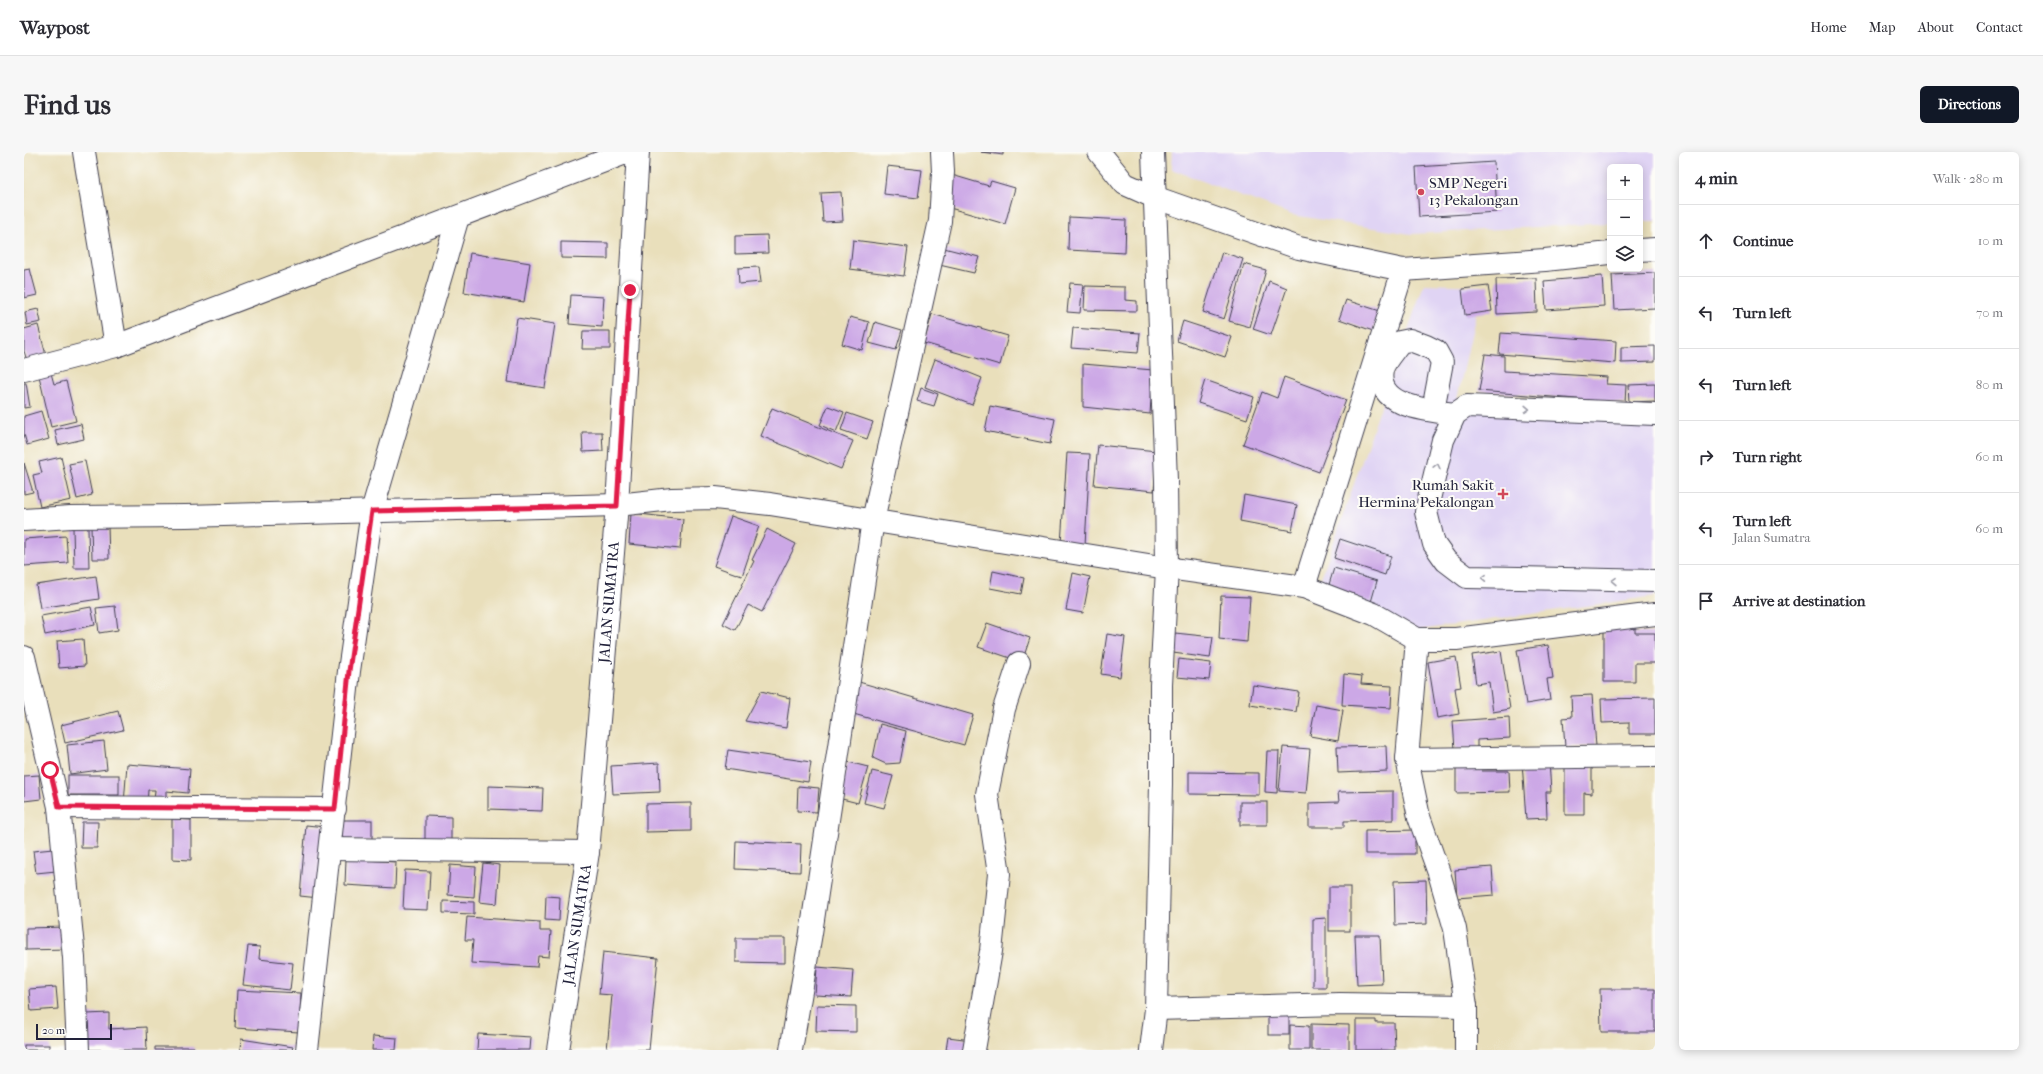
<!DOCTYPE html>
<meta charset="utf-8">
<style>
body{margin:0;font-family:"IM FELL French Canon",serif;background:#f7f7f7;color:#2b2b33}
.controls{position:absolute;right:12px;top:12px;display:grid;overflow:hidden;border-radius:6px;box-shadow:0 2px 10px #0003}
.controls button{width:36px;height:36px;display:grid;place-items:center;padding:0;border:0;border-bottom:1px solid #e1e1e2;background:#fff;color:#2b2b33;font:20px sans-serif}
.scale{position:absolute;left:12px;bottom:10px;width:76px;box-sizing:border-box;padding-left:4px;border:2px solid #22223b;border-top:0;font-size:11px;line-height:14px;white-space:nowrap;color:#22223b;-webkit-text-stroke:3px #fdfcf7;paint-order:stroke}
.stop{position:absolute;width:12px;height:12px;margin:-9px;border:3px solid #e11d48;border-radius:50%;background:#fff}
.stop.end{background:#e11d48;border-color:#fff;box-shadow:0 1px 4px #0008}
.list{margin:0;padding:0;list-style:none}
h2{display:flex;justify-content:space-between;align-items:center;height:52px;margin:0;padding:0 16px;font-size:17px}
h2 small{font-size:13px;font-weight:400;color:#7c7c81}
.list li{display:grid;grid-template-columns:26px 1fr auto;gap:12px;align-items:center;box-sizing:border-box;height:72px;padding:0 16px;border-top:1px solid #e1e1e2}
.list b{display:block;font-size:15px;white-space:nowrap}
.list p{margin:0;font-size:13px;white-space:nowrap;color:#7c7c81}
.list em{font-size:13px;font-style:normal;color:#7c7c81}
.icon{flex:none;width:22px;height:22px;fill:none;stroke:currentColor;stroke-width:2;stroke-linecap:round;stroke-linejoin:round}
.map{position:relative;flex:none;width:1631px;height:898px;overflow:hidden;border-radius:6px}
header{display:flex;align-items:center;gap:24px;box-sizing:border-box;height:56px;padding:0 20px;background:#fff;border-bottom:1px solid #e1e1e2}
header strong{font-size:19px}
nav{display:flex;gap:22px;margin-inline-start:auto;font-size:14px}
.intro{display:flex;align-items:center;justify-content:space-between;box-sizing:border-box;height:96px;padding:0 24px}
h1{margin:0;font-size:28px}
.button{padding:10px 18px;border-radius:6px;background:#111827;color:#fff;font-size:14px;font-weight:700}
main{display:flex;gap:24px;padding:0 24px}
aside{flex:1;background:#fff;border-radius:6px;box-shadow:0 2px 10px #0003}
.map>svg:first-child{display:block}
.built{fill:#e0d4f4}
.building{fill:#cca8e6}
.lines{fill:none;stroke-linecap:round;stroke-linejoin:round}
.minor-casing{stroke:#403e4e;stroke-width:24}
.minor{stroke:#fff;stroke-width:22}
.oneway{stroke:#9c9ca7}
.route{stroke:#e11d48;stroke-width:5}
.poi-dot{fill:#d1495b;stroke:#fdfcf7;stroke-width:1.5}
.labels{text-anchor:middle;dominant-baseline:central;stroke-width:4;stroke-linejoin:round;paint-order:stroke}
.poi-label{font-size:15px;fill:#22223b;stroke:#fdfcf7;text-anchor:start}
.street-label{font-size:15px;fill:#22223b;stroke:#fdfcf7}
</style>
<header>
<strong>Waypost</strong>
<nav><a>Home</a><a>Map</a><a>About</a><a>Contact</a></nav>
</header>
<div class="intro"><h1>Find us</h1><a class="button">Directions</a></div>
<main>
<div class="map">
<svg width="1631" height="898" viewBox="0 0 1631 898">
<rect width="100%" height="100%" fill="#fdfcf7"/>
<filter id="ink" filterUnits="userSpaceOnUse"><feTurbulence type="fractalNoise" baseFrequency=".025" numOctaves="2"/><feDisplacementMap in="SourceGraphic" scale="8" xChannelSelector="R" yChannelSelector="G"/><feConvolveMatrix kernelMatrix="1 2 1 2 8 2 1 2 1" color-interpolation-filters="sRGB"/></filter>
<filter id="wash" filterUnits="userSpaceOnUse"><feTurbulence type="fractalNoise" baseFrequency=".012" numOctaves="4" result="noise"/><feDisplacementMap in="SourceGraphic" scale="16" xChannelSelector="R" yChannelSelector="G"/><feGaussianBlur stdDeviation="0.9" result="paint"/><feColorMatrix in="noise" values="0 0 0 0 0 0 0 0 0 0 0 0 0 0 0 0 0 1.4 0 .05"/><feComposite in="paint" operator="in"/></filter>
<g filter="url(#wash)">
<rect width="100%" height="100%" fill="#e9dfbb"/>
<g class="built">
<polygon points="1148,0 1631,0 1631,69 1616,69 1616,15 1586,15 1586,71 1387,82 1268,63 1147,17"/>
<polygon points="1400,132 1458,134 1433,247 1631,255 1631,444 1395,478 1296,429"/>
</g>
<g id="blocks">
<g class="building">
<polygon points="957,0 979,0 979,3"/>
<polygon points="1470,10 1473,60 1395,65 1392,15"/>
<polygon points="863,14 898,18 894,46 860,42"/>
<polygon points="928,23 965,34 967,29 991,36 981,72 919,54"/>
<polygon points="817,40 819,69 799,70 797,41"/>
<polygon points="1045,65 1102,68 1101,101 1044,98"/>
<polygon points="743,83 744,101 711,102 711,84"/>
<polygon points="829,88 884,95 880,124 826,117"/>
<polygon points="537,90 584,91 584,107 537,106"/>
<polygon points="916,95 955,105 950,121 911,112"/>
<polygon points="1198,100 1219,107 1200,167 1179,160"/>
<polygon points="446,101 506,111 500,150 440,140"/>
<polygon points="1220,112 1242,118 1226,175 1205,169"/>
<polygon points="735,115 737,130 715,132 714,116"/>
<polygon points="6,117 13,143 0,146 0,118"/>
<polygon points="1631,121 1631,156 1590,158 1588,123"/>
<polygon points="1578,124 1580,154 1522,158 1520,129"/>
<polygon points="1512,126 1513,160 1473,162 1472,127"/>
<polygon points="1245,129 1263,136 1247,183 1229,177"/>
<polygon points="1046,131 1059,132 1056,161 1043,160"/>
<polygon points="1061,134 1101,135 1101,148 1113,149 1113,159 1060,158"/>
<polygon points="1464,134 1468,159 1441,163 1438,137"/>
<polygon points="547,143 580,145 578,175 545,172"/>
<polygon points="1322,148 1356,159 1349,179 1315,167"/>
<polygon points="14,157 17,170 3,173 1,160"/>
<polygon points="908,162 984,184 976,213 900,191"/>
<polygon points="826,165 845,170 838,198 818,192"/>
<polygon points="493,166 531,172 521,236 483,230"/>
<polygon points="1159,169 1208,185 1201,205 1153,189"/>
<polygon points="851,170 878,178 872,198 845,191"/>
<polygon points="14,173 22,203 3,209 0,199 0,177"/>
<polygon points="1049,176 1116,181 1114,201 1047,196"/>
<polygon points="559,179 586,179 586,197 558,197"/>
<polygon points="1477,181 1592,189 1591,211 1475,202"/>
<polygon points="1631,194 1631,210 1597,211 1597,195"/>
<polygon points="1461,202 1480,204 1480,219 1583,225 1582,232 1602,233 1601,251 1455,239"/>
<polygon points="911,207 958,226 948,253 901,235"/>
<polygon points="1059,212 1129,218 1126,262 1059,255"/>
<polygon points="27,221 30,232 42,229 52,269 27,275 15,224"/>
<polygon points="1260,225 1322,248 1295,320 1219,292 1238,240 1253,246"/>
<polygon points="1181,228 1230,245 1223,267 1174,251"/>
<polygon points="0,231 2,231 6,255 0,256"/>
<polygon points="1631,232 1631,249 1605,250 1604,233"/>
<polygon points="897,236 914,242 910,254 893,249"/>
<polygon points="804,254 820,260 812,280 796,273"/>
<polygon points="966,254 1031,267 1026,292 961,279"/>
<polygon points="748,256 829,289 817,317 737,284"/>
<polygon points="17,259 25,287 3,293 0,282 0,264"/>
<polygon points="823,261 849,270 843,287 817,278"/>
<polygon points="57,272 60,287 34,293 31,278"/>
<polygon points="558,280 578,280 579,299 559,300"/>
<polygon points="1074,293 1133,299 1130,339 1070,333"/>
<polygon points="1043,301 1066,302 1061,393 1037,392"/>
<polygon points="37,305 47,348 16,355 9,323 18,321 15,310"/>
<polygon points="61,309 68,343 53,347 45,312"/>
<polygon points="0,311 9,340 0,342"/>
<polygon points="1220,343 1273,353 1268,379 1216,369"/>
<polygon points="607,361 659,367 656,397 605,392"/>
<polygon points="707,364 735,374 718,424 690,414"/>
<polygon points="84,374 85,407 68,407 67,375"/>
<polygon points="49,376 64,376 65,416 50,416"/>
<polygon points="743,377 772,392 738,460 724,453 711,478 699,472 730,409 728,408"/>
<polygon points="42,384 44,411 0,414 0,387"/>
<polygon points="1316,387 1367,404 1361,423 1310,406"/>
<polygon points="1310,416 1353,429 1347,450 1304,436"/>
<polygon points="969,419 1000,426 997,442 966,436"/>
<polygon points="1049,421 1066,425 1059,461 1042,458"/>
<polygon points="72,424 75,447 16,456 12,433"/>
<polygon points="1197,444 1226,445 1223,490 1195,487"/>
<polygon points="91,454 94,478 75,481 72,456"/>
<polygon points="67,455 71,473 21,483 17,464"/>
<polygon points="963,471 1006,486 998,510 954,495"/>
<polygon points="1580,471 1611,471 1611,481 1631,481 1631,511 1611,511 1611,530 1580,530"/>
<polygon points="1151,481 1189,485 1186,506 1149,501"/>
<polygon points="1083,482 1101,485 1096,525 1077,522"/>
<polygon points="59,487 61,514 35,516 33,489"/>
<polygon points="1524,493 1529,526 1523,527 1526,548 1502,552 1493,498"/>
<polygon points="1477,499 1486,557 1469,560 1465,530 1452,532 1448,503"/>
<polygon points="1432,505 1437,535 1431,536 1435,562 1413,566 1404,510"/>
<polygon points="1155,507 1187,511 1185,528 1153,525"/>
<polygon points="1320,522 1338,524 1337,532 1368,534 1367,556 1318,553"/>
<polygon points="835,530 949,563 940,593 826,561"/>
<polygon points="1229,533 1275,540 1272,560 1226,553"/>
<polygon points="737,539 766,546 762,576 721,569"/>
<polygon points="1568,543 1572,594 1541,595 1539,566 1548,565 1547,544"/>
<polygon points="1631,546 1631,582 1605,582 1605,570 1578,571 1577,547"/>
<polygon points="1292,553 1319,558 1314,589 1286,584"/>
<polygon points="94,559 99,578 41,591 37,573"/>
<polygon points="1485,565 1486,586 1453,588 1453,596 1431,598 1429,569"/>
<polygon points="856,572 882,579 876,611 862,612 849,606"/>
<polygon points="80,589 83,617 46,622 43,593"/>
<polygon points="1362,594 1363,619 1314,621 1313,595"/>
<polygon points="1259,595 1286,597 1282,641 1255,639"/>
<polygon points="704,598 787,610 784,630 701,617"/>
<polygon points="1243,599 1255,599 1253,641 1241,640"/>
<polygon points="1525,608 1527,640 1522,640 1523,666 1502,667 1498,610"/>
<polygon points="824,610 844,615 834,651 814,646"/>
<polygon points="635,611 636,640 589,642 587,614"/>
<polygon points="1432,611 1457,611 1458,619 1485,619 1486,640 1432,641"/>
<polygon points="1568,611 1568,642 1560,641 1560,663 1541,663 1541,612"/>
<polygon points="103,612 166,617 164,641 142,639 142,651 130,650 131,638 124,638 123,653 100,652"/>
<polygon points="848,619 869,624 860,656 840,651"/>
<polygon points="1165,620 1235,621 1235,643 1165,642"/>
<polygon points="15,623 17,647 0,649 0,624"/>
<rect x="44" y="623" width="51" height="20"/>
<polygon points="464,634 519,636 518,659 464,657"/>
<polygon points="774,634 795,636 793,660 773,659"/>
<polygon points="1369,639 1369,668 1320,669 1320,675 1285,675 1285,651 1315,650 1314,640"/>
<rect x="1216" y="650" width="27" height="23"/>
<polygon points="667,651 667,679 622,680 622,652"/>
<polygon points="401,664 427,665 427,689 401,688"/>
<polygon points="148,667 167,668 167,708 148,707"/>
<rect x="318" y="668" width="30" height="21"/>
<polygon points="58,670 74,670 73,696 57,696"/>
<polygon points="282,673 302,675 295,746 276,744"/>
<polygon points="1395,678 1395,689 1391,689 1391,702 1341,702 1341,679"/>
<polygon points="712,689 777,692 776,720 711,717"/>
<polygon points="29,697 32,719 12,721 9,699"/>
<polygon points="322,707 372,710 371,736 321,733"/>
<polygon points="459,711 476,713 473,752 455,750"/>
<polygon points="426,713 452,715 450,745 424,743"/>
<polygon points="1468,715 1470,743 1433,746 1431,718"/>
<polygon points="381,718 406,719 404,758 379,757"/>
<polygon points="1402,728 1403,772 1371,773 1370,729"/>
<rect x="1305" y="735" width="21" height="44"/>
<polygon points="522,744 536,745 535,769 521,768"/>
<polygon points="419,749 450,750 450,762 419,761"/>
<polygon points="443,765 516,770 516,779 527,779 525,805 514,804 513,815 447,811 449,788 441,788"/>
<polygon points="1302,766 1302,835 1289,835 1289,767"/>
<polygon points="42,775 42,797 2,798 2,776"/>
<polygon points="1331,783 1356,783 1358,832 1333,833"/>
<polygon points="712,786 761,786 761,811 712,810"/>
<polygon points="224,794 236,795 235,807 269,811 266,838 219,833"/>
<polygon points="579,800 634,806 625,898 583,898 588,843 575,842"/>
<polygon points="793,815 829,818 827,845 791,843"/>
<polygon points="32,835 34,857 7,859 5,837"/>
<polygon points="1576,837 1631,837 1631,880 1577,880"/>
<polygon points="213,838 277,841 275,880 211,876"/>
<polygon points="793,853 832,854 832,880 792,879"/>
<rect x="1244" y="859" width="21" height="24"/>
<polygon points="85,861 85,877 122,875 123,898 65,898 63,862"/>
<polygon points="1332,868 1352,868 1352,871 1370,871 1371,898 1332,898"/>
<polygon points="1287,872 1325,873 1325,898 1287,898"/>
<polygon points="1266,873 1285,874 1285,898 1266,898"/>
<polygon points="454,882 507,885 506,898 453,898"/>
<polygon points="349,884 373,886 372,898 348,898"/>
<polygon points="924,885 947,888 946,898 922,898"/>
<polygon points="217,887 269,895 268,898 216,898"/>
<rect x="0" y="893" width="25" height="5"/>
<polygon points="131,895 170,895 171,898 131,898"/>
</g>
</g>
</g>
<g filter="url(#ink)">
<use href="#blocks" fill-opacity="0" stroke="#403e4e" stroke-width="1"/>
<g class="lines">
<defs>
<g id="minor">
<polyline points="60,0 92,194"/>
<polyline points="1075,0 1101,32 1130,45 1275,96 1379,118 1521,108 1586,101"/>
<polyline points="1616,98 1631,97"/>
<polyline points="0,218 92,194 604,0"/>
<path d="M 1409,258 L 1418,210 L 1412,199 L 1402,194 L 1386,188 L 1376,190 C 1371,198 1360,209 1358,218 C 1351,256 1406,258 1431,262"/>
<polyline points="1631,262 1443,254 1431,262 1419,288 1402,360 1410,392 1422,409 1443,425 1631,429"/>
<polyline points="0,368 47,365 162,364 593,353 648,347 691,346 746,352 1143,416 1280,435 1350,462 1393,487 1432,487 1631,462"/>
<polyline points="1280,435 1379,118"/>
<polyline points="1393,487 1383,607 1395,665 1415,721 1431,777 1442,854 1442,898"/>
<polyline points="0,505 35,655 50,806 54,898"/>
<polyline points="1383,607 1631,604"/>
<polyline points="35,655 311,657"/>
<polyline points="306,697 564,700"/>
<polyline points="1132,857 1316,852 1442,854"/>
<polyline points="283,898 325,519 348,359 434,65"/>
<path id="s1" d="M 534,898 L 564,700 L 593,353 L 614,0"/>
<polyline points="767,898 787,781 849,368 916,69 919,20 918,0"/>
<polyline points="950,898 967,799 975,722 963,642 980,557 995,511"/>
<polyline points="1127,898 1132,857 1137,632 1137,533 1143,416 1142,328 1129,0"/>
</g>
</defs>
<use href="#minor" class="minor-casing"/>
<use href="#minor" class="minor"/>
</g>
<defs><path id="oneway-chevron" d="M-2-3.5L2.5 0L-2 3.5" fill="none" stroke-width="1.6" stroke-linecap="round" stroke-linejoin="round"/></defs>
<g class="oneway">
<use href="#oneway-chevron" transform="translate(1503 257) rotate(2)"/>
<use href="#oneway-chevron" transform="translate(1413 314) rotate(-77)"/>
<use href="#oneway-chevron" transform="translate(1460 426) rotate(-178)"/>
<use href="#oneway-chevron" transform="translate(1590 429) rotate(-179)"/>
</g>
</g>
<g class="lines" filter="url(#ink)">
<polyline class="route" points="26,618 35,655 311,657 325,519 348,359 593,354 606,138"/>
</g>
<g class="poi-dot">
<circle cx="1397" cy="40" r="4"/>
<path d="M1477 336h4v4h4v4h-4v4h-4v-4h-4v-4h4z"/>
</g>
<g class="labels">
<g class="poi-label">
<text x="1405" y="31">SMP Negeri<tspan x="1405" dy="17">13 Pekalongan</tspan></text>
<text x="1470" y="333" text-anchor="end">Rumah Sakit<tspan x="1470" dy="17">Hermina Pekalongan</tspan></text>
</g>
<g class="street-label">
<text stroke="none"><textPath href="#s1" startOffset="451">JALAN SUMATRA</textPath></text>
<text stroke="none"><textPath href="#s1" startOffset="127">JALAN SUMATRA</textPath></text>
</g>
</g>
</svg>
<div class="controls">
<button>+</button>
<button>−</button>
<button><svg class="icon" aria-label="layers" viewBox="0 0 24 24"><path d="M12 4l9 5-9 5-9-5zM3 14l9 5 9-5"/></svg></button>
</div>
<div class="scale">20 m</div>
<div class="stop" style="left:26px;top:618px"></div>
<div class="stop end" style="left:606px;top:138px"></div>
</div>
<aside>
<h2>4 min<small>Walk · 280 m</small></h2>
<ul class="list">
<li><svg class="icon" aria-label="ahead" viewBox="0 0 24 24"><path d="M12 20V5M6 11l6-6 6 6"/></svg><div><b>Continue</b></div><em>10 m</em></li>
<li><svg class="icon" aria-label="left" viewBox="0 0 24 24"><path d="M17 20v-9H6M10 6l-5 5 5 5"/></svg><div><b>Turn left</b></div><em>70 m</em></li>
<li><svg class="icon" aria-label="left" viewBox="0 0 24 24"><path d="M17 20v-9H6M10 6l-5 5 5 5"/></svg><div><b>Turn left</b></div><em>80 m</em></li>
<li><svg class="icon" aria-label="right" viewBox="0 0 24 24"><path d="M7 20v-9h11M14 6l5 5-5 5"/></svg><div><b>Turn right</b></div><em>60 m</em></li>
<li><svg class="icon" aria-label="left" viewBox="0 0 24 24"><path d="M17 20v-9H6M10 6l-5 5 5 5"/></svg><div><b>Turn left</b><p>Jalan Sumatra</p></div><em>60 m</em></li>
<li><svg class="icon" aria-label="arrive" viewBox="0 0 24 24"><path d="M6 21V4h12l-3 4 3 4H6"/></svg><div><b>Arrive at destination</b></div></li>
</ul>
</aside>
</main>
